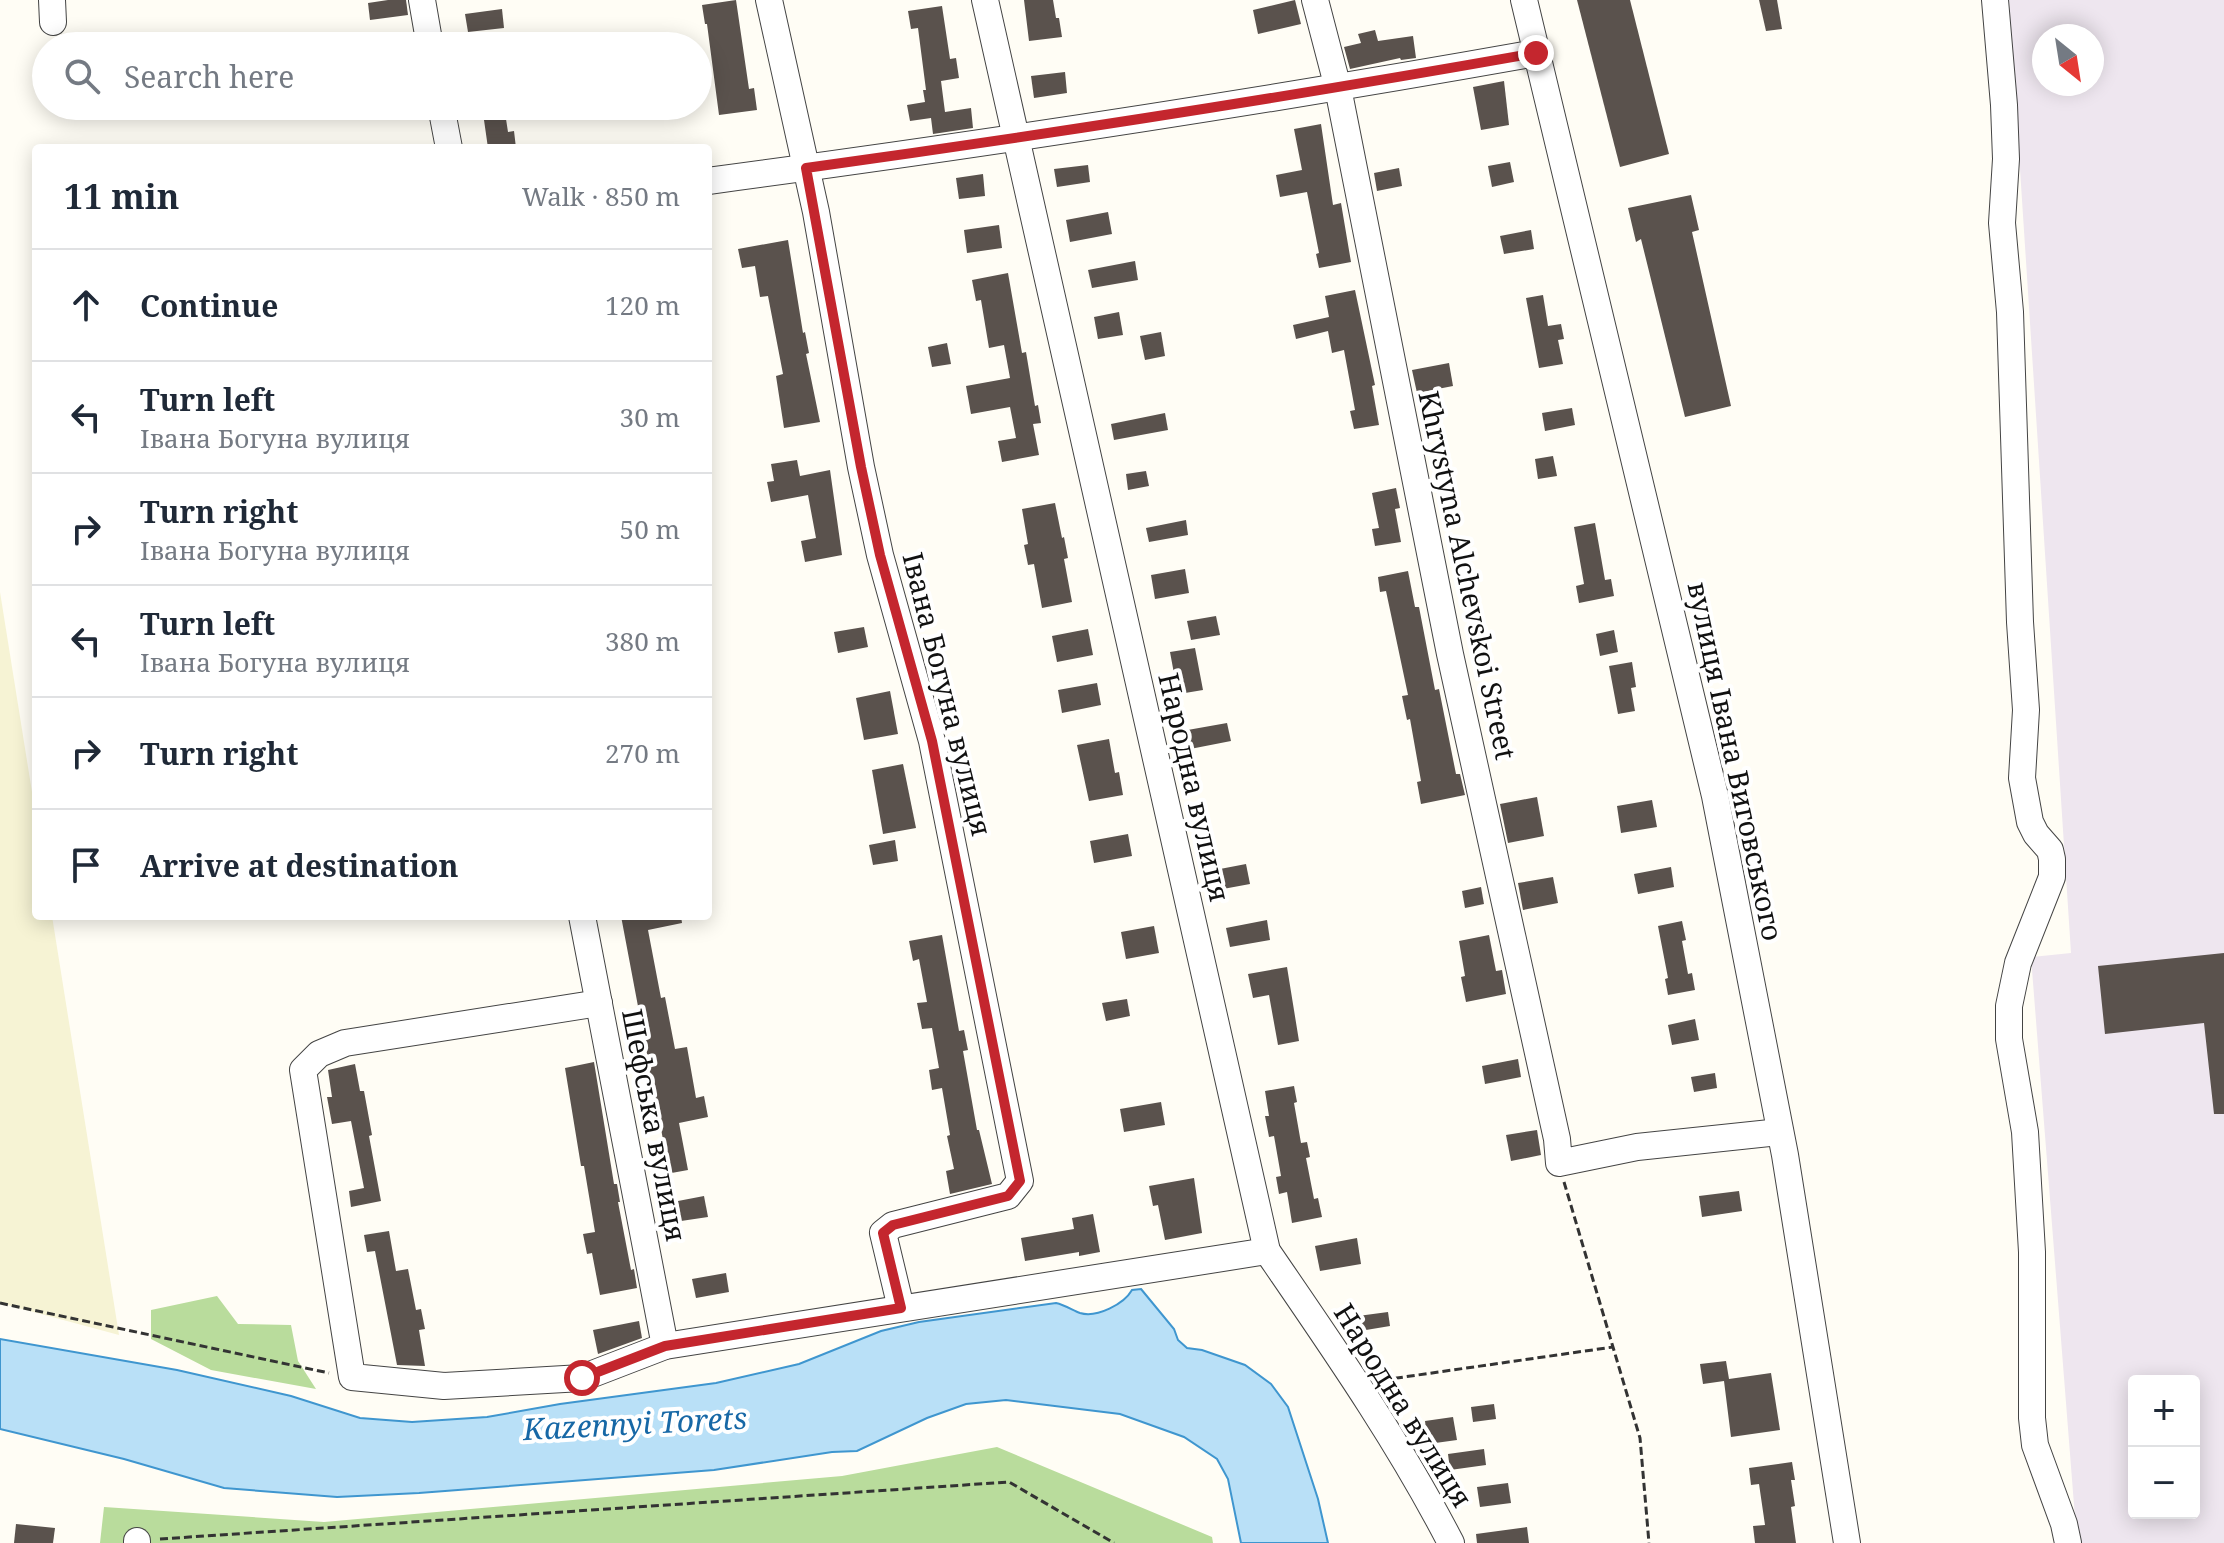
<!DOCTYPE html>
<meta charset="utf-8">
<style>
body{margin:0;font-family:"Noto Serif",serif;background:#f2f2f3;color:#1f2937}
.controls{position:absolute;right:24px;bottom:24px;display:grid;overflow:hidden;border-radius:8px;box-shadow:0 4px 20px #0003}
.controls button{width:72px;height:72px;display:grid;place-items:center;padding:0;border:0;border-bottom:2px solid #e0e1e3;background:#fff;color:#1f2937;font:40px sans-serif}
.compass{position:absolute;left:2032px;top:24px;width:72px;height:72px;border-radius:50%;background:#fff;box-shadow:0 4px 20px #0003;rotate:150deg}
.stop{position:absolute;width:24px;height:24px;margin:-18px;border:6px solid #c4262e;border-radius:50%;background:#fff}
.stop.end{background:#c4262e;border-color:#fff;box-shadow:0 2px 8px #0008}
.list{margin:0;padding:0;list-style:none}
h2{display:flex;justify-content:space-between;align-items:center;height:104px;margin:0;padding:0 32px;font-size:34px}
h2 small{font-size:26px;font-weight:400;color:#747a83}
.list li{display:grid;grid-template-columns:52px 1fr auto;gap:24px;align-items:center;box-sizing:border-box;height:112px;padding:0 32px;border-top:2px solid #e0e1e3}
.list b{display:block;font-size:30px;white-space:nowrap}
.list p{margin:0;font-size:26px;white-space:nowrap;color:#747a83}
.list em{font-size:26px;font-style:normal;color:#747a83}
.icon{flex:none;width:44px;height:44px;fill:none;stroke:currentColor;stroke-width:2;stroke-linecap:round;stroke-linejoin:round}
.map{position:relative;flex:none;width:2224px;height:1543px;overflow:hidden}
.search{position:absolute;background:#fff;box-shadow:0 4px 20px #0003;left:32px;top:32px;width:680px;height:88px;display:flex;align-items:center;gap:20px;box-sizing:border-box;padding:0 28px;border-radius:44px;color:#747a83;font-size:30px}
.panel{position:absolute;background:#fff;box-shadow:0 4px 20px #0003;left:32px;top:144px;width:680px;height:776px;border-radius:8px}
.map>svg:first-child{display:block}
.industrial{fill:#eee6ef;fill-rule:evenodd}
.farmland{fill:#f6f3d4}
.forest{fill:#b9dc9c}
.water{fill:#b9e0f7;stroke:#3f96cf;stroke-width:2}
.building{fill:#5a524d}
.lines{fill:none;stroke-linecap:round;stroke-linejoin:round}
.minor-casing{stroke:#444;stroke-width:28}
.path{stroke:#333;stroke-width:3;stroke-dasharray:8 4;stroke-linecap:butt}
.minor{stroke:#fff;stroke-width:26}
.route{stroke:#c4262e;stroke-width:10}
.labels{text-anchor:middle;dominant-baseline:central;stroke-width:8;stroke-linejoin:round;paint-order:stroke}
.street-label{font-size:28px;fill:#111;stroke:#fff}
.water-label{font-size:30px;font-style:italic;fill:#1768a6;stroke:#fff}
</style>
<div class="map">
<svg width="2224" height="1543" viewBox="0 0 2224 1543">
<rect width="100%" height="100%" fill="#fffdf5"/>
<path class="industrial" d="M 2009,0 L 2224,0 L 2224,1543 L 2077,1543 L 2031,957 L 2071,953 ZM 2044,36 L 2092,36 L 2092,84 L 2044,84 ZM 2134,1381 L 2194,1381 L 2194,1513 L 2134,1513 Z"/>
<polygon class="farmland" points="0,592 36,817 36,916 52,916 119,1335 0,1303"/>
<g class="forest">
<polygon points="217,1296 238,1324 291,1325 298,1361 316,1389 211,1370 151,1339 151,1310"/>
<polygon points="997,1447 1212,1537 1213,1543 100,1543 104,1507 324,1522 842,1476"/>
</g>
<path class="water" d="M 1141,1289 L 1174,1329 L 1178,1340 L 1187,1348 L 1202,1350 L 1245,1365 L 1271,1384 L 1288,1407 L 1318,1499 L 1328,1543 L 1241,1543 L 1228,1479 L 1217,1459 L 1184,1437 L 1120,1414 L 1006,1400 L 966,1404 L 927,1418 L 857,1451 L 832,1452 L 714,1470 L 419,1493 L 337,1497 L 224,1488 L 124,1459 L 0,1429 L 0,1339 L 177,1370 L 291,1396 L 360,1418 L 412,1422 L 487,1417 L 560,1404 L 716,1383 L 799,1364 L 881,1331 L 919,1322 L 1056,1303 C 1065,1305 1074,1311 1080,1313 C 1097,1318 1124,1304 1132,1290 Z"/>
<g class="building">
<polygon points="388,0 406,0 408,15 370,20 368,3"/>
<polygon points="736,0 749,89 754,88 757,110 719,115 707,24 705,24 702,5"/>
<polygon points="1024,0 1053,0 1056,18 1059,18 1062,37 1029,41"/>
<polygon points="1295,0 1301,24 1258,34 1253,10"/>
<polygon points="1577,0 1630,0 1669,154 1620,167"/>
<polygon points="1759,0 1777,0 1782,29 1766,31"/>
<polygon points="942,6 950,59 956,58 959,78 941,81 945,112 971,108 973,128 933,134 931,118 910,121 907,105 925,102 923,90 926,90 918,28 911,29 908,11"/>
<polygon points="502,9 504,28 468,32 465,14"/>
<polygon points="1375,30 1378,41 1413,36 1416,58 1401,60 1400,58 1350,69 1344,47 1361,43 1358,34"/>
<polygon points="1065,72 1067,93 1034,98 1031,76"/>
<polygon points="1504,81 1509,125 1481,130 1473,87"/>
<polygon points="482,106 504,106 508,132 514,131 516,148 488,148"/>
<polygon points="1321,124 1333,205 1341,203 1351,262 1319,268 1316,254 1319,253 1307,192 1280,197 1276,175 1302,170 1294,129"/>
<polygon points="1510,162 1514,182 1492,187 1488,166"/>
<polygon points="1088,165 1090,182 1057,187 1054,169"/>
<polygon points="1399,168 1402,186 1377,191 1374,173"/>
<polygon points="983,174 985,196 959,199 956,178"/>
<polygon points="1691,195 1699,230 1692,232 1731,406 1685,417 1641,239 1636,242 1628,208"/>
<polygon points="1108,212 1112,234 1070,242 1066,220"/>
<polygon points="999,225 1002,248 967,253 964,230"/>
<polygon points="1531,230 1534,249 1504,254 1500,236"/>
<polygon points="788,240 803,333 805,332 809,353 806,354 820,422 784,428 776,376 783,374 768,296 760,297 755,266 742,268 738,249"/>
<polygon points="1135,261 1138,280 1092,288 1088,270"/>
<polygon points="1008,273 1022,353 1026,352 1035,406 1038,405 1041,423 1033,424 1039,455 1002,462 998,441 1016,438 1010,407 971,414 966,386 1010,378 1004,345 989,348 981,300 976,301 972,280"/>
<polygon points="1355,290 1375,385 1372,386 1379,425 1354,429 1350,411 1355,410 1344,350 1332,353 1328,331 1296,339 1293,325 1329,317 1325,296"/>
<polygon points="1543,295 1548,326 1561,324 1564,339 1558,340 1563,364 1539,368 1526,298"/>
<polygon points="1119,312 1123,335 1098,339 1094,317"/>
<polygon points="1161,332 1165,356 1145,360 1140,336"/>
<polygon points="947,343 951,364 932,367 928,347"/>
<polygon points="1449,363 1453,386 1417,393 1412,370"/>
<polygon points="1572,408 1575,425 1545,431 1542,413"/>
<polygon points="1165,413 1168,430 1114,440 1111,424"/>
<polygon points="1553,456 1557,476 1538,479 1535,459"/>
<polygon points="797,460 800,476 830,470 842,555 805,562 801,541 816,538 808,495 771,502 767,482 774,481 771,464"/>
<polygon points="1146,471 1149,486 1128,490 1126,474"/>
<polygon points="1396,488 1400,508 1395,509 1401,542 1375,546 1372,529 1379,528 1372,493"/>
<polygon points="1055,503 1062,538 1064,537 1068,558 1064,559 1072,602 1042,608 1034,564 1028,565 1024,545 1028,544 1022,509"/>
<polygon points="1186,520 1188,535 1149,542 1146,528"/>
<polygon points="1595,523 1605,580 1611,579 1614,596 1579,603 1576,586 1584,584 1574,527"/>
<polygon points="1185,569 1189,593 1155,599 1151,575"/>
<polygon points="1408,571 1415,607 1419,607 1435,690 1439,689 1456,774 1460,774 1465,795 1421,804 1417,782 1421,781 1410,719 1407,720 1402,696 1408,695 1386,591 1380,592 1378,577"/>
<polygon points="1216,616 1220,635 1191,640 1187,621"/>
<polygon points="864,627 868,647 838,653 834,632"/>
<polygon points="1088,629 1093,655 1057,662 1052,636"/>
<polygon points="1614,630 1618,652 1600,656 1596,634"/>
<polygon points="1195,648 1203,690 1173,695 1170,680 1175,679 1170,652"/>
<polygon points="1632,662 1636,687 1631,688 1635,711 1618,714 1609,666"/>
<polygon points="1097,683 1101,705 1062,713 1058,690"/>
<polygon points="890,691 898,734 864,740 856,698"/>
<polygon points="1227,723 1231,741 1185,750 1182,731"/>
<polygon points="1109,739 1115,773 1119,772 1123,795 1089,801 1077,745"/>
<polygon points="903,764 916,828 883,834 872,770"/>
<polygon points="1537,797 1544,836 1508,843 1500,804"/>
<polygon points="1652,800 1657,827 1621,833 1617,806"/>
<polygon points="1128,834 1132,856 1094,863 1090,841"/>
<polygon points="895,840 898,861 873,865 869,845"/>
<polygon points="1246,864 1250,884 1223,889 1220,869"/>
<polygon points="1671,867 1674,887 1638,894 1634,874"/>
<polygon points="1553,877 1558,903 1523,910 1518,883"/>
<polygon points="1481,887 1484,904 1465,908 1462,891"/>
<polygon points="621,916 681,916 682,923 648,930 661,998 665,997 675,1049 687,1047 696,1098 704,1096 708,1117 679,1123 688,1170 666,1174 662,1152 665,1151 652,1078 648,1078 644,1055 647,1054"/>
<polygon points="1267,920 1270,940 1230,947 1226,928"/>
<polygon points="1682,921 1686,940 1682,941 1688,974 1692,973 1695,990 1668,995 1665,979 1668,978 1658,926"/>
<polygon points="1154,926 1159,953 1126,959 1121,932"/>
<polygon points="942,935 959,1031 964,1030 968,1050 963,1051 977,1130 979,1130 992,1184 950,1194 946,1171 954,1169 947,1136 950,1135 942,1088 932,1090 929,1070 939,1068 932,1028 922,1029 917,1003 927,1002 919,959 913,961 909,941"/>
<polygon points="1489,935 1496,971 1502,970 1506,994 1466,1002 1461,977 1465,976 1459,941"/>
<polygon points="2224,953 2224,1114 2214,1114 2204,1023 2105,1034 2098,966"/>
<polygon points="1287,967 1299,1041 1278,1045 1269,995 1253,998 1248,974"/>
<polygon points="1127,999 1130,1016 1106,1021 1102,1003"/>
<polygon points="1695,1019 1699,1040 1672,1045 1668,1025"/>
<polygon points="1518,1059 1521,1077 1485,1084 1482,1066"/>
<polygon points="594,1062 614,1184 617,1184 620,1202 618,1202 631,1270 634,1269 637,1288 600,1295 592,1253 587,1254 583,1234 595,1232 584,1166 581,1166 565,1068"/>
<polygon points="355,1064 360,1091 364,1091 372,1135 369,1136 381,1201 351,1207 349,1191 364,1188 351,1121 332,1124 327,1097 332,1097 328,1070"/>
<polygon points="1715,1073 1717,1088 1694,1092 1691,1077"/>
<polygon points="1294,1086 1297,1102 1294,1103 1301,1143 1307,1142 1310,1157 1306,1158 1314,1199 1318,1198 1322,1217 1292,1223 1287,1192 1279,1194 1276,1177 1281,1176 1274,1136 1269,1137 1265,1116 1269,1116 1265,1091"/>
<polygon points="1161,1102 1165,1125 1124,1132 1120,1109"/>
<polygon points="1537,1130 1541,1155 1511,1161 1506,1135"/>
<polygon points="1194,1178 1202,1233 1165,1240 1158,1205 1153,1206 1149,1186"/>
<polygon points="1739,1191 1742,1211 1702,1217 1699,1196"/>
<polygon points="704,1196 708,1217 681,1221 678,1201"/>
<polygon points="1093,1214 1100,1252 1079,1256 1079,1252 1025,1261 1021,1238 1074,1229 1072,1218"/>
<polygon points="389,1231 396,1271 408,1269 416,1310 421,1309 425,1329 419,1330 425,1366 397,1365 375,1251 367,1252 364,1235"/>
<polygon points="1357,1238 1361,1264 1320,1271 1315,1246"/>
<polygon points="726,1273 729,1292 696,1298 692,1279"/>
<polygon points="1388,1312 1390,1326 1360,1331 1358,1316"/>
<polygon points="639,1321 642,1338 598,1354 593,1330"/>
<polygon points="1726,1361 1729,1379 1771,1373 1780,1430 1731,1437 1724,1381 1703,1384 1700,1364"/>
<polygon points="1494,1404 1496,1419 1473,1422 1471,1407"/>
<polygon points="1453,1417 1457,1440 1428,1444 1425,1421"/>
<polygon points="1484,1449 1486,1465 1450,1470 1448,1454"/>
<polygon points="1792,1462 1795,1480 1791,1480 1795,1506 1791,1507 1796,1543 1755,1543 1753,1526 1765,1525 1759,1484 1751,1485 1749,1468"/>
<polygon points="1508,1483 1511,1503 1480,1507 1477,1487"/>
<polygon points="16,1524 55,1528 53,1543 14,1543"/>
<polygon points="1527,1527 1529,1543 1477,1543 1476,1534"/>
</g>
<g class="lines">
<defs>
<g id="minor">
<polyline points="52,0 53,22"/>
<polyline points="422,0 430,46"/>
<polyline points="769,0 816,212 861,467 880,555 932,741 1020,1181 1008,1196 893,1225 883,1233 901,1308"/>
<path d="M 985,0 L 1267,1251 C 1332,1346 1398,1440 1451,1543"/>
<polyline points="1315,0 1338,88 1450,654 1557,1139 1559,1163 1637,1147 1780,1132"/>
<polyline points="1524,0 1715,796 1785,1155 1847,1543"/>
<polyline points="1995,0 2004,105 2006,159 2002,223 2010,312 2020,622 2026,710 2022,778 2030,822 2036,834 2050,850 2052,859 2052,877 2018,963 2009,1006 2009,1039 2025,1132 2032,1252 2032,1418 2035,1445 2064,1524 2068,1543"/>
<polyline points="441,106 449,148"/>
<path d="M 708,181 C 985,144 1261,102 1536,53"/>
<polyline points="582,916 665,1346"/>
<polyline points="599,1003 345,1043 319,1054 303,1070 352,1377 444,1386 582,1378 665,1346 1267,1251"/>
<polyline points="137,1543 137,1541"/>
</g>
</defs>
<use href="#minor" class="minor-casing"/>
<g class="path">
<polyline points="1564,1182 1640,1438 1649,1543"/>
<polyline points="0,1303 329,1373"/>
<polyline points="1383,1380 1613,1347"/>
<polyline points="160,1539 1009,1482 1114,1543"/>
</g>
<use href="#minor" class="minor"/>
</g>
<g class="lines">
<path class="route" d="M 582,1378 L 665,1346 L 901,1308 L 883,1233 L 893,1225 L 1008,1196 L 1020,1181 L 932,741 L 880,555 L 861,467 L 806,168 C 1051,134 1294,96 1536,53"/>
</g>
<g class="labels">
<g class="street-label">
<text transform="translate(1468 575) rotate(78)">Khrystyna Alchevskoi Street</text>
<text transform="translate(948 694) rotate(76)">Івана Богуна вулиця</text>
<text transform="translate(1736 761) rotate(78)">вулиця Івана Виговського</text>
<text transform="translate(1195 787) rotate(77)">Народна вулиця</text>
<text transform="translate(655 1125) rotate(79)">Шефська вулиця</text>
<text transform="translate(1404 1405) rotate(58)">Народна вулиця</text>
</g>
<g class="water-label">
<text transform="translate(635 1423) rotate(-3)">Kazennyi Torets</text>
</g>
</g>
</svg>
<div class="controls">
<button>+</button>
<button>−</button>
</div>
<svg class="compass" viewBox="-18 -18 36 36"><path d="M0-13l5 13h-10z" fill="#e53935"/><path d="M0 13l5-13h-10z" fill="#747a83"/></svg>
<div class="stop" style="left:582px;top:1378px"></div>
<div class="stop end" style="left:1536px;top:53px"></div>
<div class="search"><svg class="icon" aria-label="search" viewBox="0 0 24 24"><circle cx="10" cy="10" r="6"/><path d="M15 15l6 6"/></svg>Search here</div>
<section class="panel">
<h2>11 min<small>Walk · 850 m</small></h2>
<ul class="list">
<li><svg class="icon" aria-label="ahead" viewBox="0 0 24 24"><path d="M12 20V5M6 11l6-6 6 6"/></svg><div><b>Continue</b></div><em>120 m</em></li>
<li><svg class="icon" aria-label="left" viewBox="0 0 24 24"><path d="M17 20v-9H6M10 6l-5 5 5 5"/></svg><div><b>Turn left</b><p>Івана Богуна вулиця</p></div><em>30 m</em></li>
<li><svg class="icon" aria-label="right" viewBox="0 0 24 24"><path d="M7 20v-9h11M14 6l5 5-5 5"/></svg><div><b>Turn right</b><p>Івана Богуна вулиця</p></div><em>50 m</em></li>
<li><svg class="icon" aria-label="left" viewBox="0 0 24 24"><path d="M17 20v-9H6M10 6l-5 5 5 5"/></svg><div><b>Turn left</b><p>Івана Богуна вулиця</p></div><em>380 m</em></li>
<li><svg class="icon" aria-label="right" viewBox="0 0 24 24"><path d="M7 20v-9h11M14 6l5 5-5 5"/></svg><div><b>Turn right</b></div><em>270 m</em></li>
<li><svg class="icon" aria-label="arrive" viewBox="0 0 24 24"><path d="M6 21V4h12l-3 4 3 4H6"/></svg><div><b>Arrive at destination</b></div></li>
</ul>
</section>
</div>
